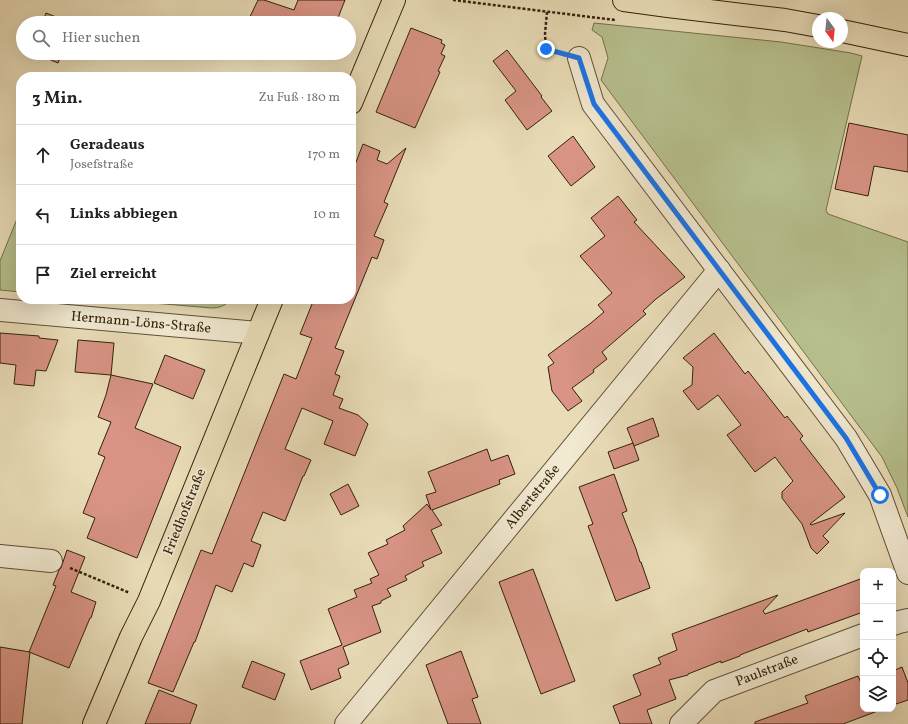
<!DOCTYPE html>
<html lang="de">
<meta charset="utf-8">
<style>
body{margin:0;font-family:Vollkorn,serif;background:#f2f2f2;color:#222}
.controls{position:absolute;right:12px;bottom:12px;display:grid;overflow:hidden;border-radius:8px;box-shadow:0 4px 16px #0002}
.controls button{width:36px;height:36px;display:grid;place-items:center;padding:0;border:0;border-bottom:1px solid #e0e0e0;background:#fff;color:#222;font:20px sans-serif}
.compass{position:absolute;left:812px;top:12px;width:36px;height:36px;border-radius:50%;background:#fff;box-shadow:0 4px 16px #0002;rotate:165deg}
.stop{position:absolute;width:12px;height:12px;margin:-9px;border:3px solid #1a73e8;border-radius:50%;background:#fff}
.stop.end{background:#1a73e8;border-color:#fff;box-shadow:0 1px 4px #0008}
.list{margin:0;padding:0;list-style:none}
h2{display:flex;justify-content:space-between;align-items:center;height:52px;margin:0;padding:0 16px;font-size:17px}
h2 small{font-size:13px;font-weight:400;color:#767676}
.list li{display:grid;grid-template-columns:26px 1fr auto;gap:12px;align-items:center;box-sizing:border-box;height:60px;padding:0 16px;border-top:1px solid #e0e0e0}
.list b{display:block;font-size:15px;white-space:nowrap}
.list p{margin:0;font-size:13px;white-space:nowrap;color:#767676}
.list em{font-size:13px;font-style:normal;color:#767676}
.icon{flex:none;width:22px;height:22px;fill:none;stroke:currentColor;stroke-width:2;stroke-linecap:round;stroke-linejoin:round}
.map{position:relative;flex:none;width:908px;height:724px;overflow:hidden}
.search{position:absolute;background:#fff;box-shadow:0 4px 16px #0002;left:16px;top:16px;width:340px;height:44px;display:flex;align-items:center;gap:10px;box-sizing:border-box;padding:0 14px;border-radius:22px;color:#767676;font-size:15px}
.panel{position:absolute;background:#fff;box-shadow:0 4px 16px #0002;left:16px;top:72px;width:340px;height:232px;border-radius:16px}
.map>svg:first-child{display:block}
.green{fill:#b7c08e;stroke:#76704c}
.building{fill:#d99486;stroke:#34200b}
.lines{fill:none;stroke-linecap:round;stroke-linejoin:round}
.minor-casing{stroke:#614f36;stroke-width:24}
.major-casing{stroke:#34200b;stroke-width:24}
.path{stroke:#34200b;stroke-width:2.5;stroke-dasharray:3 2;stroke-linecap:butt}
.minor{stroke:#f1e9d1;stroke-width:22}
.major{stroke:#e9ddb8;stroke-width:22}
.route{stroke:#1a73e8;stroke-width:5}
.labels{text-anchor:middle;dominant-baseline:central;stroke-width:4;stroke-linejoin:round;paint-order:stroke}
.street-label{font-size:14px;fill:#34200b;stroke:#f1e9d1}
</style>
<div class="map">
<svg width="908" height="724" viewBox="0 0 908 724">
<rect width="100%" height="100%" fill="#e9ddb8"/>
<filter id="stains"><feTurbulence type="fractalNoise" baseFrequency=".005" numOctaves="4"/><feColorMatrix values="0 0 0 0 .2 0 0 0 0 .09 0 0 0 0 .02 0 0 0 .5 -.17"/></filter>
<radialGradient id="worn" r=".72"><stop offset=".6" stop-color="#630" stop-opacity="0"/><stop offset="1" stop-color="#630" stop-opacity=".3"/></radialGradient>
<g class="green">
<polygon points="594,23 781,42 851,53 862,56 826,210 828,214 908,242 908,517 897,488 882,457 601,80 608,58 602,37 592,30"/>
<polygon points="21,209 21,292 0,290 0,261"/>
<path d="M 105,299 L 232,299 C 226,305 220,308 212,308 Z"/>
</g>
<g class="building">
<polygon points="258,0 264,0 294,10 298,0 345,0 336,23 247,23"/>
<polygon points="46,13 71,23 42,23"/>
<polygon points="411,28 442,40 441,43 445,45 441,54 445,56 438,71 440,72 415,128 376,112"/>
<polygon points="507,50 542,96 541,97 552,111 527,130 505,100 516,91 493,61"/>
<polygon points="34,53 62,53 58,63"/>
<polygon points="849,123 908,135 908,172 874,166 868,196 835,189"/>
<polygon points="573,136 595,167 571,186 548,156"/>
<polygon points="363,144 380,151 377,160 387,164 406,148 384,202 388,204 374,236 384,240 377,259 372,257 335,348 344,351 335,374 340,376 333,395 343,399 339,408 358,415 368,424 355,456 324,444 333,421 302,408 285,449 311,460 304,476 303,476 285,521 263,512 251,541 261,545 253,567 244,563 232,592 216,585 195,642 194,642 173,692 148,683 201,550 212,554 284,374 296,379 312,338 300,334 314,299 351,299 351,175"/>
<polygon points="618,196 637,220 634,222 685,277 656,299 643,311 646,314 602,352 607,359 593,370 594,372 572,388 582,401 568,411 552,391 548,367 554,363 548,355 591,323 604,312 598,305 612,293 580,256 605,236 591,218"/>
<polygon points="0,333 39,336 39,338 58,340 46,371 36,370 34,386 14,384 16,365 0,363"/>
<polygon points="714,333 745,374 748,371 785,418 787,416 803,436 800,439 845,497 810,524 811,525 845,513 823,536 829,542 817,554 811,548 802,524 782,498 782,492 793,481 775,457 755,472 727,435 741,425 718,395 698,410 683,391 692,385 693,367 683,358"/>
<polygon points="78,340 114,343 111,375 75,372"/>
<polygon points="165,355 205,370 193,399 154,383"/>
<polygon points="111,375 153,384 135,428 181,447 137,558 87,538 95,518 83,513 105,457 98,454 111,422 98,417 106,395"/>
<polygon points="653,418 659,436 634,446 627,428"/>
<polygon points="633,443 639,460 614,469 608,452"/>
<polygon points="487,449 491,461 508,455 515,474 499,480 500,484 432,510 442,525 431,530 442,553 422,562 424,566 405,576 407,580 387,589 391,596 381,601 381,603 372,606 381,632 343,647 349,664 338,669 341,678 311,690 300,661 342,645 328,609 357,597 354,590 372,583 370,579 379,575 368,553 388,544 386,540 405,530 403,526 427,504 431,510 426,495 436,492 428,472"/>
<polygon points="614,474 627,511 622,513 636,549 640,562 641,562 650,588 616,601 588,526 593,524 579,487"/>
<polygon points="348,484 359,506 341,515 330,494"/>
<polygon points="67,550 85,557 71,592 96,602 91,618 90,618 69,668 29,652 56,586 53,585 59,570 61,568"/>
<polygon points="533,569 575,681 541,694 499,582"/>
<polygon points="863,578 863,612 808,632 807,629 740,655 740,656 721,663 721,661 688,674 688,675 669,680 676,699 647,710 652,724 620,724 613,706 641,695 633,675 661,664 658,658 677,650 672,634 778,595 763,611 765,614"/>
<polygon points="0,647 30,652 22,724 0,724"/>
<polygon points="461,651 478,697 472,699 481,724 448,724 426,665"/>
<polygon points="252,661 285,674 275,700 242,687"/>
<polygon points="902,667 908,683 908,700 893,705 893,671"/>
<polygon points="858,676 861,683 863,682 863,709 883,709 843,724 755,724 755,722 808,703 805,696"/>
<polygon points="159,690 197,705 190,724 145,724"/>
</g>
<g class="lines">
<defs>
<g id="minor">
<polyline points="579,58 593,104 846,438 880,495 908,573"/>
<polyline points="0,310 258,333"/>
<polyline points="0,556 51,561"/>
<polyline points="893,624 899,622 908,620"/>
<polyline points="346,724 719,270"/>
<polyline points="681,724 714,691 863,635"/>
</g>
<g id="major">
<polyline points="624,0 668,6 785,20 818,26"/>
<polyline points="842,31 908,45"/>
<polyline points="351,103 394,0"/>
<polyline points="94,724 131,637 149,601 272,299"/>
</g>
</defs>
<use href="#minor" class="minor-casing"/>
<use href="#major" class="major-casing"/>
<g class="path">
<polyline points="453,0 615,20"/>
<polyline points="547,12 545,34 546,49 559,53"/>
<polyline points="70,568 130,593"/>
</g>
<use href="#minor" class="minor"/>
<use href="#major" class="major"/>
</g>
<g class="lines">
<polyline class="route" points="546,49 579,58 594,104 846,438 880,495"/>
</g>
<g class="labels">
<g class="street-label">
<text transform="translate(141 323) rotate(5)">Hermann-Löns-Straße</text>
<text transform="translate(533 497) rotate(-51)">Albertstraße</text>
<text transform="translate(185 512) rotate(-68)">Friedhofstraße</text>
<text transform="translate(767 671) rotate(-21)">Paulstraße</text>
</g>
</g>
<rect width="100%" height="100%" filter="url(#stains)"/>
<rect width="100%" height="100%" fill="url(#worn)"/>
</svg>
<div class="controls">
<button>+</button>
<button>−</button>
<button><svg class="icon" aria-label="locate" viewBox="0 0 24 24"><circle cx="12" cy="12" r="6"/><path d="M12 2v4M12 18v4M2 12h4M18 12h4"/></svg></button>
<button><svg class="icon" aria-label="layers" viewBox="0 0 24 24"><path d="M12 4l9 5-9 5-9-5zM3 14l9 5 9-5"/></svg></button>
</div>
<svg class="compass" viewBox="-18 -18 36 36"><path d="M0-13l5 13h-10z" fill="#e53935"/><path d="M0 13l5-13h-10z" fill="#767676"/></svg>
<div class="stop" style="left:880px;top:495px"></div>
<div class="stop end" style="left:546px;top:49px"></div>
<div class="search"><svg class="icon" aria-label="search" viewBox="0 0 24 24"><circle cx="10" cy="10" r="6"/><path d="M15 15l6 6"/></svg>Hier suchen</div>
<section class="panel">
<h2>3 Min.<small>Zu Fuß · 180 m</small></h2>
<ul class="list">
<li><svg class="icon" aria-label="ahead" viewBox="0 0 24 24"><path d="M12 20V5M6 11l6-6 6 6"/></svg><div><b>Geradeaus</b><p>Josefstraße</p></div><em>170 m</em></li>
<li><svg class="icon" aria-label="left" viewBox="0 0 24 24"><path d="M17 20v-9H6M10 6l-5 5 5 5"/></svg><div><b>Links abbiegen</b></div><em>10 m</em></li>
<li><svg class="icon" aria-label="arrive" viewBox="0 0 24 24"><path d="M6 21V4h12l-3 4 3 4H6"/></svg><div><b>Ziel erreicht</b></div></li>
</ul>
</section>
</div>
